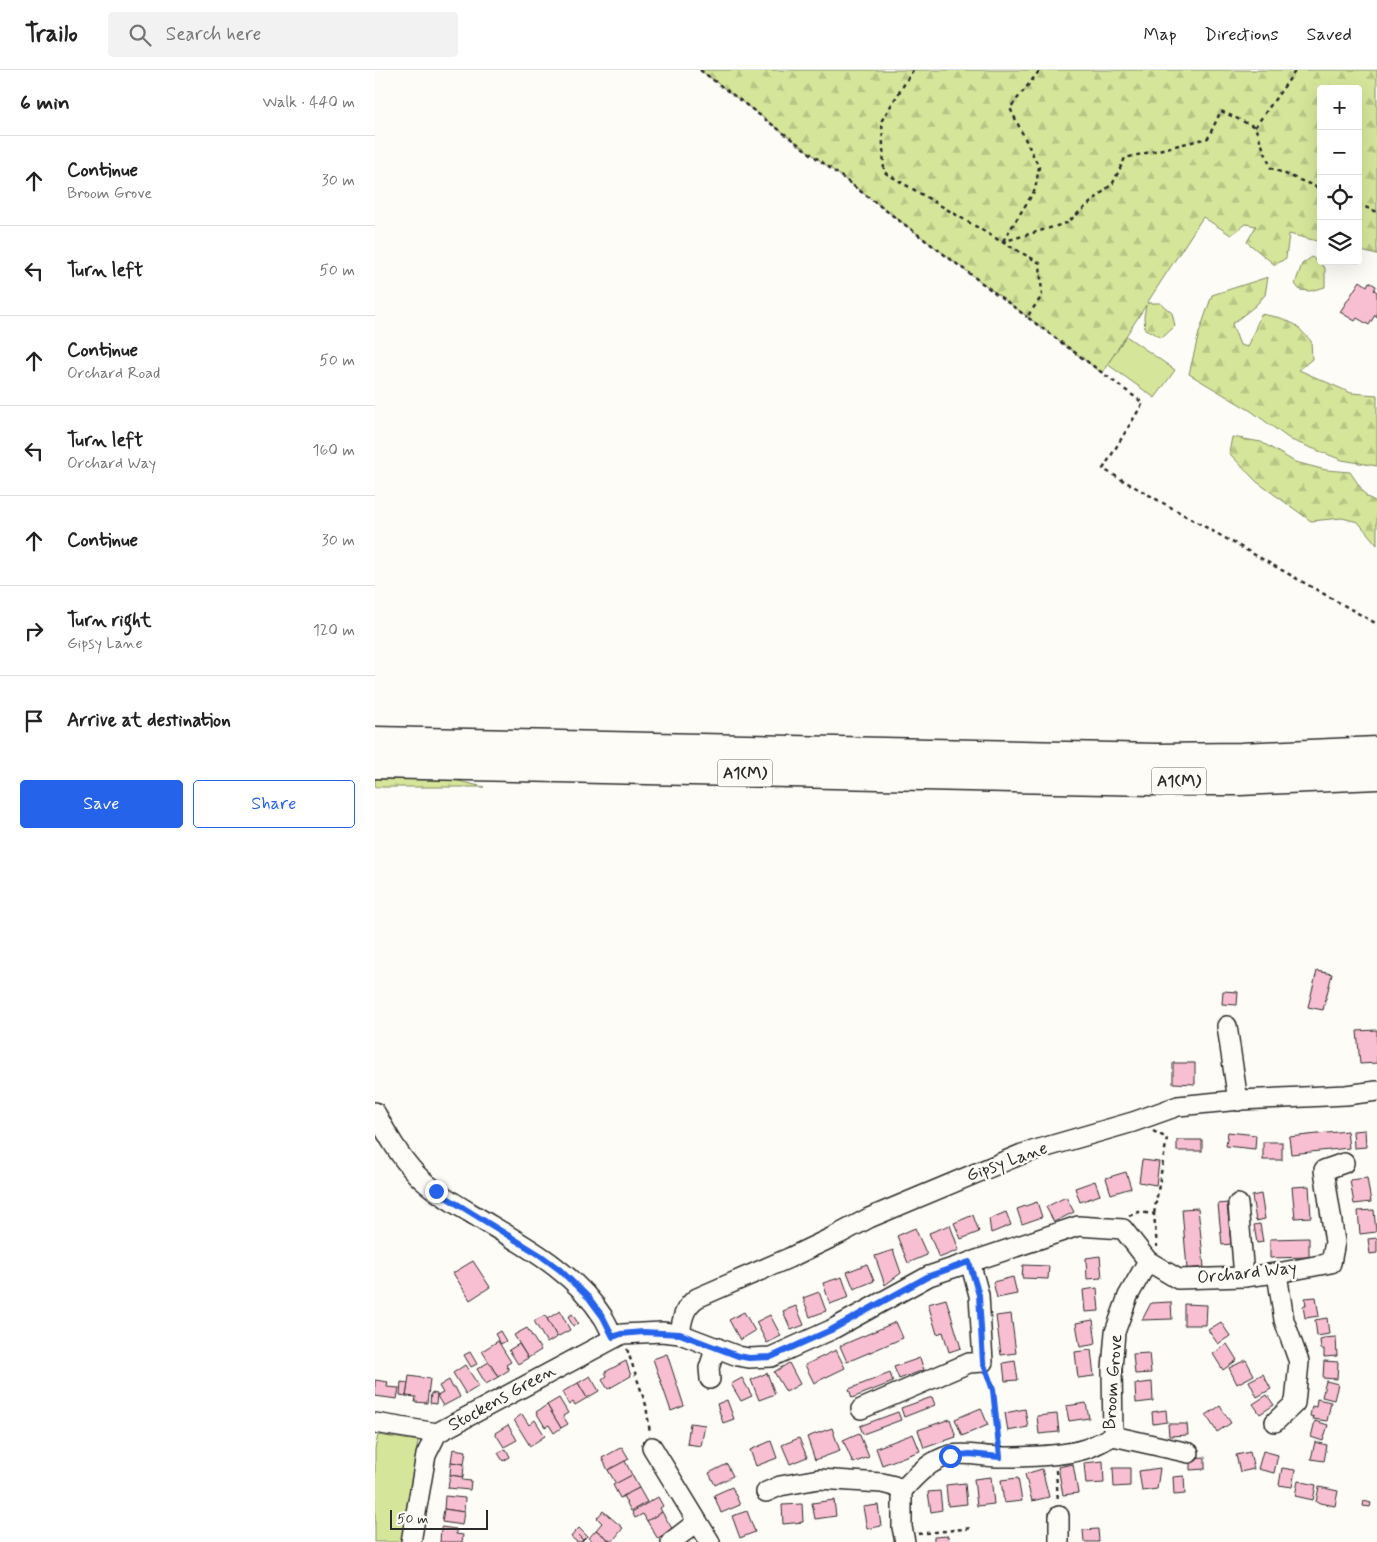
<!DOCTYPE html>
<meta charset="utf-8">
<style>
body{margin:0;font-family:Mynerve,sans-serif;background:#f2f2f2;color:#222}
.controls{position:absolute;right:15px;top:15px;display:grid;overflow:hidden;border-radius:5px;box-shadow:0 5px 20px #0002}
.controls button{width:45px;height:45px;display:grid;place-items:center;padding:0;border:0;border-bottom:1px solid #e0e0e0;background:#fff;color:#222;font:25px sans-serif}
.scale{position:absolute;left:15px;bottom:12px;width:98px;box-sizing:border-box;padding-left:5px;border:2px solid #2b2b2b;border-top:0;font-size:14px;line-height:18px;white-space:nowrap;color:#2b2b2b;-webkit-text-stroke:4px #fdfcf7;paint-order:stroke}
.stop{position:absolute;width:15px;height:15px;margin:-11px;border:4px solid #2563eb;border-radius:50%;background:#fff}
.stop.end{background:#2563eb;border-color:#fff;box-shadow:0 1px 5px #0008}
.list{margin:0;padding:0;list-style:none}
h2{display:flex;justify-content:space-between;align-items:center;height:65px;margin:0;padding:0 20px;font-size:21px}
h2 small{font-size:16px;font-weight:400;color:#767676}
.list li{display:grid;grid-template-columns:32px 1fr auto;gap:15px;align-items:center;box-sizing:border-box;height:90px;padding:0 20px;border-top:1px solid #e0e0e0}
.list b{display:block;font-size:19px;white-space:nowrap}
.list p{margin:0;font-size:16px;white-space:nowrap;color:#767676}
.list em{font-size:16px;font-style:normal;color:#767676}
.actions{display:flex;gap:10px;padding:15px 20px}
.actions a{flex:1;padding:11px 0;border:1px solid #2563eb;border-radius:5px;text-align:center;font-size:18px;color:#2563eb}
.actions .main{background:#2563eb;color:#fff}
.icon{flex:none;width:28px;height:28px;fill:none;stroke:currentColor;stroke-width:2;stroke-linecap:round;stroke-linejoin:round}
.map{position:relative;flex:none;width:1002px;height:1472px;overflow:hidden}
header{display:flex;align-items:center;gap:30px;box-sizing:border-box;height:70px;padding:0 25px;background:#fff;border-bottom:1px solid #e0e0e0}
header strong{font-size:24px}
nav{display:flex;gap:28px;margin-inline-start:auto;font-size:18px}
.search{width:350px;height:45px;background:#f2f2f2;display:flex;align-items:center;gap:12px;box-sizing:border-box;padding:0 18px;border-radius:5px;color:#767676;font-size:19px}
main{display:flex}
aside{flex:1;background:#fff}
.map>svg:first-child{display:block}
.grass{fill:#d5e69a;stroke:#808862}
.forest{fill:url(#forest-firs);stroke:#808862}
.building{fill:#f8bfd3;stroke:#2b2b2b}
.lines{fill:none;stroke-linecap:round;stroke-linejoin:round}
.minor-casing{stroke:#2b2b2b;stroke-width:22}
.highway-casing{stroke:#2b2b2b;stroke-width:31}
.path{stroke:#2b2b2b;stroke-width:2.5;stroke-dasharray:4 4;stroke-linecap:butt}
.minor{stroke:#fdfcf7;stroke-width:19}
.highway{stroke:#fdfcf7;stroke-width:28}
.route{stroke:#2563eb;stroke-width:6}
.labels{text-anchor:middle;dominant-baseline:central;stroke-width:5;stroke-linejoin:round;paint-order:stroke}
.shield{fill:#fdfcf7;stroke:#6a6a68;stroke-width:1}
.shield-label{font-size:16px;font-weight:bold;fill:#2b2b2b}
.street-label{font-size:18px;fill:#2b2b2b;stroke:#fdfcf7}
</style>
<header>
<strong>Trailo</strong>
<div class="search"><svg class="icon" aria-label="search" viewBox="0 0 24 24"><circle cx="10" cy="10" r="6"/><path d="M15 15l6 6"/></svg>Search here</div>
<nav><a>Map</a><a>Directions</a><a>Saved</a></nav>
</header>
<main>
<aside>
<h2>6 min<small>Walk · 440 m</small></h2>
<ul class="list">
<li><svg class="icon" aria-label="ahead" viewBox="0 0 24 24"><path d="M12 20V5M6 11l6-6 6 6"/></svg><div><b>Continue</b><p>Broom Grove</p></div><em>30 m</em></li>
<li><svg class="icon" aria-label="left" viewBox="0 0 24 24"><path d="M17 20v-9H6M10 6l-5 5 5 5"/></svg><div><b>Turn left</b></div><em>50 m</em></li>
<li><svg class="icon" aria-label="ahead" viewBox="0 0 24 24"><path d="M12 20V5M6 11l6-6 6 6"/></svg><div><b>Continue</b><p>Orchard Road</p></div><em>50 m</em></li>
<li><svg class="icon" aria-label="left" viewBox="0 0 24 24"><path d="M17 20v-9H6M10 6l-5 5 5 5"/></svg><div><b>Turn left</b><p>Orchard Way</p></div><em>160 m</em></li>
<li><svg class="icon" aria-label="ahead" viewBox="0 0 24 24"><path d="M12 20V5M6 11l6-6 6 6"/></svg><div><b>Continue</b></div><em>30 m</em></li>
<li><svg class="icon" aria-label="right" viewBox="0 0 24 24"><path d="M7 20v-9h11M14 6l5 5-5 5"/></svg><div><b>Turn right</b><p>Gipsy Lane</p></div><em>120 m</em></li>
<li><svg class="icon" aria-label="arrive" viewBox="0 0 24 24"><path d="M6 21V4h12l-3 4 3 4H6"/></svg><div><b>Arrive at destination</b></div></li>
</ul>
<div class="actions"><a class="main">Save</a><a>Share</a></div>
</aside>
<div class="map">
<svg width="1002" height="1472" viewBox="0 0 1002 1472">
<defs>
<pattern id="forest-firs" width="22" height="20" patternUnits="userSpaceOnUse" patternTransform="scale(1.25)"><rect width="22" height="20" fill="#d5e69a"/><path d="M5 1l3.5 6h-7zM16 11l3.5 6h-7z" fill="#b7c585"/></pattern>
</defs>
<rect width="100%" height="100%" fill="#fdfcf7"/>
<filter id="ink" filterUnits="userSpaceOnUse"><feTurbulence type="fractalNoise" baseFrequency=".02" numOctaves="2"/><feDisplacementMap in="SourceGraphic" scale="10" xChannelSelector="R" yChannelSelector="G"/><feConvolveMatrix kernelMatrix="1 2 1 2 8 2 1 2 1" color-interpolation-filters="sRGB"/></filter>
<g filter="url(#ink)">
<g class="grass">
<polygon points="751,266 800,300 780,328 732,294"/>
<polygon points="3,1365 43,1371 28,1472 0,1472 0,1379"/>
</g>
<g class="forest">
<polygon points="325,0 1002,0 1002,185 983,180 983,19 946,19 946,172 914,164 911,188 900,195 872,172 881,156 871,154 856,165 828,147 772,233 785,233 797,243 800,256 787,268 770,259 769,247 771,235 727,303"/>
<polygon points="937,187 950,198 950,217 935,221 925,220 920,214 927,194"/>
<polygon points="893,207 890,225 880,236 857,254 865,275 873,277 886,244 906,248 921,255 936,271 937,289 924,300 976,323 1002,325 1002,396 967,390 916,370 876,341 814,304 824,263 837,225"/>
<polygon points="857,367 886,372 920,392 951,400 975,402 992,427 1002,432 1002,475 983,452 967,448 936,451 882,412 854,383"/>
<polygon points="0,709 79,710 109,717 0,717"/>
</g>
<g class="building">
<polygon points="985,211 992,216 994,212 1001,216 999,220 1002,222 1002,247 1000,245 994,255 982,248 980,251 965,242"/>
<polygon points="942,901 957,904 948,940 933,937"/>
<polygon points="848,921 863,922 862,935 847,934"/>
<polygon points="1002,960 1002,993 985,994 982,961"/>
<polygon points="798,993 820,993 820,1014 798,1013"/>
<polygon points="990,1060 991,1077 979,1078 978,1061"/>
<polygon points="972,1061 974,1078 916,1084 914,1067"/>
<polygon points="853,1062 881,1065 880,1079 851,1076"/>
<rect x="802" y="1070" width="25" height="11"/>
<rect x="888" y="1072" width="19" height="18"/>
<polygon points="767,1090 784,1092 781,1115 764,1112"/>
<polygon points="751,1102 756,1118 736,1124 731,1108"/>
<polygon points="992,1108 996,1132 979,1134 975,1110"/>
<polygon points="720,1111 725,1125 705,1132 700,1118"/>
<polygon points="934,1116 936,1147 920,1148 917,1117"/>
<polygon points="886,1124 890,1149 881,1151 877,1126"/>
<polygon points="691,1127 699,1142 679,1152 671,1137"/>
<polygon points="662,1132 667,1147 647,1154 642,1139"/>
<polygon points="852,1133 856,1174 847,1175 843,1134"/>
<polygon points="823,1138 829,1197 812,1199 807,1139"/>
<polygon points="999,1140 1001,1162 985,1164 983,1141"/>
<polygon points="631,1142 636,1155 616,1163 614,1149"/>
<polygon points="598,1145 604,1162 586,1169 579,1153"/>
<polygon points="885,1154 888,1172 882,1173 879,1155"/>
<polygon points="575,1155 584,1180 564,1188 554,1163"/>
<polygon points="540,1158 552,1185 533,1193 522,1166"/>
<polygon points="934,1168 934,1187 895,1188 895,1169"/>
<polygon points="1002,1168 1002,1183 995,1184 993,1169"/>
<polygon points="518,1180 526,1203 510,1215 500,1186"/>
<polygon points="725,1186 727,1208 712,1209 711,1188"/>
<polygon points="98,1191 115,1217 95,1230 78,1203"/>
<polygon points="492,1194 499,1211 479,1219 472,1202"/>
<polygon points="648,1195 674,1196 673,1209 647,1208"/>
<polygon points="467,1207 474,1227 455,1234 448,1213"/>
<polygon points="638,1207 642,1224 622,1228 618,1212"/>
<polygon points="722,1218 724,1241 710,1242 708,1220"/>
<polygon points="444,1222 451,1241 435,1247 428,1228"/>
<polygon points="941,1227 944,1246 930,1248 928,1236 931,1236 930,1228"/>
<polygon points="571,1229 586,1278 574,1282 568,1262 562,1264 553,1234"/>
<polygon points="796,1232 797,1249 767,1250 776,1233"/>
<polygon points="809,1234 832,1235 831,1255 809,1255"/>
<polygon points="421,1236 429,1255 416,1260 408,1241"/>
<polygon points="185,1241 195,1260 182,1267 172,1249"/>
<polygon points="369,1242 380,1261 365,1270 354,1250"/>
<polygon points="197,1244 203,1253 198,1256 193,1247"/>
<polygon points="636,1244 641,1283 626,1285 621,1246"/>
<polygon points="170,1245 182,1267 172,1273 159,1251"/>
<polygon points="395,1245 406,1266 392,1273 381,1252"/>
<polygon points="952,1248 954,1264 942,1266 940,1250"/>
<polygon points="718,1250 721,1274 705,1277 701,1253"/>
<polygon points="521,1252 528,1268 472,1292 465,1276"/>
<polygon points="846,1252 855,1266 843,1274 833,1260"/>
<polygon points="152,1258 166,1280 153,1288 139,1265"/>
<polygon points="125,1261 131,1271 126,1274 120,1264"/>
<polygon points="961,1267 962,1286 949,1287 949,1279 946,1279 945,1270 949,1269 948,1268"/>
<polygon points="123,1271 136,1292 131,1295 134,1300 123,1307 107,1281"/>
<polygon points="144,1274 153,1288 143,1294 134,1280"/>
<polygon points="852,1274 862,1290 848,1300 838,1284"/>
<polygon points="461,1280 470,1298 439,1313 430,1295"/>
<polygon points="716,1280 719,1306 703,1308 700,1282"/>
<polygon points="95,1282 102,1294 96,1297 89,1285"/>
<polygon points="774,1283 776,1303 760,1304 758,1284"/>
<polygon points="292,1284 309,1336 296,1341 278,1289"/>
<polygon points="545,1288 549,1300 524,1309 519,1297"/>
<polygon points="871,1290 879,1305 862,1314 854,1298"/>
<polygon points="251,1291 256,1306 233,1319 227,1310 232,1306 230,1302"/>
<polygon points="640,1291 643,1310 630,1311 628,1293"/>
<polygon points="949,1291 963,1292 962,1309 948,1308"/>
<polygon points="114,1292 123,1307 111,1314 102,1299"/>
<polygon points="414,1293 425,1314 411,1322 399,1302"/>
<polygon points="90,1295 104,1316 91,1324 78,1303"/>
<polygon points="392,1303 400,1324 384,1330 376,1310"/>
<polygon points="515,1303 518,1312 477,1328 474,1319"/>
<polygon points="888,1304 896,1319 882,1327 874,1311"/>
<polygon points="34,1306 55,1309 52,1333 40,1332 41,1327 31,1326"/>
<polygon points="215,1306 224,1321 212,1328 203,1313"/>
<polygon points="367,1308 377,1326 366,1331 356,1314"/>
<polygon points="0,1310 13,1312 12,1317 24,1318 22,1329 0,1326"/>
<polygon points="74,1310 78,1318 80,1317 85,1327 68,1336 62,1326 68,1323 64,1316"/>
<polygon points="951,1311 963,1314 959,1330 947,1327"/>
<polygon points="26,1312 33,1313 31,1326 25,1325"/>
<polygon points="777,1312 778,1331 761,1333 760,1314"/>
<polygon points="203,1313 212,1328 200,1335 198,1332 194,1335 187,1322"/>
<polygon points="56,1323 62,1324 61,1334 55,1333"/>
<polygon points="892,1325 899,1335 885,1344 878,1334"/>
<polygon points="557,1327 560,1335 529,1347 526,1338"/>
<polygon points="184,1328 193,1343 188,1346 193,1354 186,1358 172,1335"/>
<polygon points="942,1329 956,1332 952,1351 938,1349 939,1347 935,1346 937,1336 941,1337"/>
<polygon points="352,1330 359,1349 348,1353 342,1334"/>
<polygon points="711,1333 714,1348 694,1351 691,1336"/>
<polygon points="172,1335 186,1358 179,1363 174,1355 170,1357 161,1342"/>
<polygon points="845,1336 856,1353 842,1362 831,1345"/>
<polygon points="606,1338 613,1355 587,1366 580,1349"/>
<polygon points="650,1339 653,1357 633,1361 630,1343"/>
<polygon points="791,1340 792,1352 778,1354 777,1342"/>
<polygon points="523,1342 526,1350 488,1364 485,1356"/>
<polygon points="147,1344 154,1355 160,1350 170,1366 155,1376 139,1350"/>
<polygon points="682,1344 684,1362 664,1364 662,1346"/>
<polygon points="575,1349 581,1367 549,1378 543,1360"/>
<polygon points="940,1351 953,1355 948,1371 936,1367"/>
<polygon points="315,1353 330,1355 326,1376 312,1374"/>
<polygon points="793,1354 812,1354 813,1365 794,1366"/>
<polygon points="133,1355 142,1370 129,1377 120,1363"/>
<polygon points="457,1358 465,1381 440,1390 432,1367"/>
<polygon points="484,1363 494,1387 478,1393 468,1370"/>
<polygon points="538,1364 545,1381 507,1395 501,1378"/>
<polygon points="424,1368 432,1387 415,1394 407,1375"/>
<polygon points="396,1371 402,1388 381,1396 375,1380"/>
<polygon points="940,1372 952,1375 949,1391 936,1389"/>
<polygon points="247,1377 254,1389 233,1400 227,1388"/>
<polygon points="78,1379 91,1381 89,1394 76,1392"/>
<polygon points="131,1379 135,1387 128,1391 123,1383"/>
<polygon points="888,1381 903,1385 899,1403 883,1399"/>
<polygon points="875,1382 879,1399 865,1402 861,1385"/>
<polygon points="830,1387 830,1399 815,1400 815,1388"/>
<polygon points="250,1391 257,1405 241,1414 233,1400"/>
<polygon points="728,1391 729,1413 711,1414 709,1393"/>
<polygon points="76,1392 89,1394 88,1407 75,1405"/>
<polygon points="352,1394 358,1406 340,1415 334,1403"/>
<polygon points="698,1394 703,1423 688,1425 683,1397"/>
<polygon points="738,1398 755,1398 755,1416 739,1417"/>
<polygon points="785,1398 782,1419 767,1421 764,1401"/>
<polygon points="907,1398 920,1400 917,1417 904,1415"/>
<polygon points="667,1399 674,1427 657,1431 650,1404"/>
<polygon points="75,1405 88,1407 87,1410 96,1411 95,1420 73,1418"/>
<polygon points="257,1405 264,1418 245,1428 238,1415"/>
<polygon points="809,1406 810,1424 799,1425 798,1407"/>
<polygon points="616,1407 619,1434 602,1436 599,1409"/>
<polygon points="643,1408 647,1431 629,1433 626,1410"/>
<polygon points="923,1411 941,1415 938,1430 920,1426"/>
<polygon points="590,1413 592,1434 573,1436 571,1415"/>
<polygon points="357,1417 365,1435 346,1443 339,1425"/>
<polygon points="944,1417 963,1421 960,1436 941,1432"/>
<polygon points="264,1418 272,1432 256,1441 248,1426"/>
<polygon points="565,1421 567,1440 556,1442 553,1422"/>
<polygon points="70,1426 90,1428 89,1442 69,1439"/>
<polygon points="283,1427 288,1436 285,1438 287,1442 272,1451 268,1444 260,1448 257,1442"/>
<polygon points="459,1430 461,1446 440,1449 437,1433"/>
<polygon points="989,1431 996,1433 995,1437 988,1436"/>
<polygon points="427,1434 428,1452 408,1454 407,1435"/>
<polygon points="503,1435 506,1456 492,1459 488,1437"/>
<polygon points="69,1439 89,1442 87,1455 67,1452"/>
<polygon points="228,1441 248,1458 237,1472 221,1460 227,1453 222,1448"/>
<polygon points="372,1441 380,1462 365,1468 357,1446"/>
<polygon points="287,1442 298,1460 283,1469 272,1451"/>
<polygon points="66,1457 81,1459 81,1464 88,1465 87,1472 65,1472"/>
<polygon points="204,1458 212,1466 208,1470 200,1462"/>
<polygon points="723,1459 724,1472 709,1472 708,1460"/>
<polygon points="221,1460 236,1472 219,1472 214,1468"/>
<polygon points="200,1462 208,1470 206,1472 202,1472 196,1467"/>
<polygon points="573,1466 574,1472 559,1472 559,1467"/>
</g>
<g class="lines">
<defs>
<g id="minor">
<polyline points="852,956 863,1031"/>
<path d="M 0,1042 C 12,1064 24,1086 42,1105 C 57,1120 76,1131 94,1142 C 142,1172 197,1198 228,1247 C 232,1253 235,1260 238,1267"/>
<polyline points="863,1134 869,1207"/>
<path d="M 305,1264 C 307,1249 309,1237 322,1228 L 414,1188 L 464,1164 L 494,1148 L 647,1084 L 758,1052 L 803,1036 L 865,1030 L 971,1025 L 1002,1021"/>
<polyline points="335,1309 334,1298 341,1277"/>
<polyline points="486,1339 594,1293 608,1292 604,1225 595,1192"/>
<polyline points="900,1352 920,1333 924,1292 909,1250 902,1203"/>
<polyline points="0,1353 62,1363"/>
<polyline points="738,1366 814,1383"/>
<polyline points="277,1377 335,1472"/>
<path d="M 527,1421 C 540,1406 555,1390 576,1385 C 593,1382 609,1387 626,1387 C 649,1387 689,1386 710,1379 C 720,1376 729,1370 738,1366 L 737,1299 L 740,1262 L 753,1226 L 773,1191"/>
<polyline points="527,1421 527,1457 530,1472"/>
<polyline points="391,1422 405,1416 444,1409 507,1413 519,1416 527,1421"/>
<polyline points="684,1446 684,1472"/>
<polyline points="36,1472 51,1385 62,1363 247,1264 287,1262 305,1264 363,1286 374,1288 396,1287 456,1260 554,1206 703,1156 748,1159 773,1191 803,1209 869,1207 902,1203 956,1193 960,1172 949,1100 969,1093"/>
<polyline points="296,1472 322,1452"/>
</g>
<g id="highway">
<polyline points="0,671 781,688 866,687 1002,681"/>
<polyline points="0,694 778,711 865,711 1002,705"/>
</g>
</defs>
<use href="#minor" class="minor-casing"/>
<use href="#highway" class="highway-casing"/>
<g class="path">
<polyline points="325,0 652,247"/>
<polyline points="538,0 507,50 509,102 627,172 665,193 667,226 652,247 768,333 728,399 1002,554"/>
<polyline points="880,57 921,0"/>
<polyline points="983,134 1002,142"/>
<polyline points="628,171 660,120 664,97 635,38 665,0"/>
<polyline points="627,172 692,153 738,113 750,88 833,68 846,41 880,57 896,98 946,119"/>
<polyline points="778,1061 792,1068 779,1144"/>
<polyline points="754,1146 763,1142 779,1144 782,1177"/>
<polyline points="252,1279 271,1335 275,1363"/>
<polyline points="613,1305 618,1319 623,1371"/>
<polyline points="681,1400 683,1432"/>
<polyline points="543,1464 597,1458"/>
</g>
<use href="#minor" class="minor"/>
<use href="#highway" class="highway"/>
</g>
</g>
<g class="lines" filter="url(#ink)">
<polyline class="route" points="61,1121 165,1185 185,1200 214,1228 228,1247 238,1267 246,1264 268,1262 305,1264 363,1286 374,1288 396,1287 456,1260 554,1206 594,1192 604,1225 608,1292 618,1320 625,1387 595,1384 575,1386"/>
</g>
<g class="labels">
<g class="shield">
<rect x="342.5" y="689.5" width="55" height="27" rx="4"/>
<rect x="776.5" y="697.5" width="55" height="27" rx="4"/>
</g>
<g class="shield-label">
<text x="370" y="703">A1(M)</text>
<text x="804" y="711">A1(M)</text>
</g>
<g class="street-label">
<text transform="translate(632 1092) rotate(-20)">Gipsy Lane</text>
<text transform="translate(872 1203) rotate(-6)">Orchard Way</text>
<text transform="translate(738 1312) rotate(-86)">Broom Grove</text>
<text transform="translate(127 1328) rotate(-29)">Stockens Green</text>
</g>
</g>
</svg>
<div class="controls">
<button>+</button>
<button>−</button>
<button><svg class="icon" aria-label="locate" viewBox="0 0 24 24"><circle cx="12" cy="12" r="6"/><path d="M12 2v4M12 18v4M2 12h4M18 12h4"/></svg></button>
<button><svg class="icon" aria-label="layers" viewBox="0 0 24 24"><path d="M12 4l9 5-9 5-9-5zM3 14l9 5 9-5"/></svg></button>
</div>
<div class="scale">50 m</div>
<div class="stop" style="left:575px;top:1386px"></div>
<div class="stop end" style="left:61px;top:1121px"></div>
</div>
</main>
